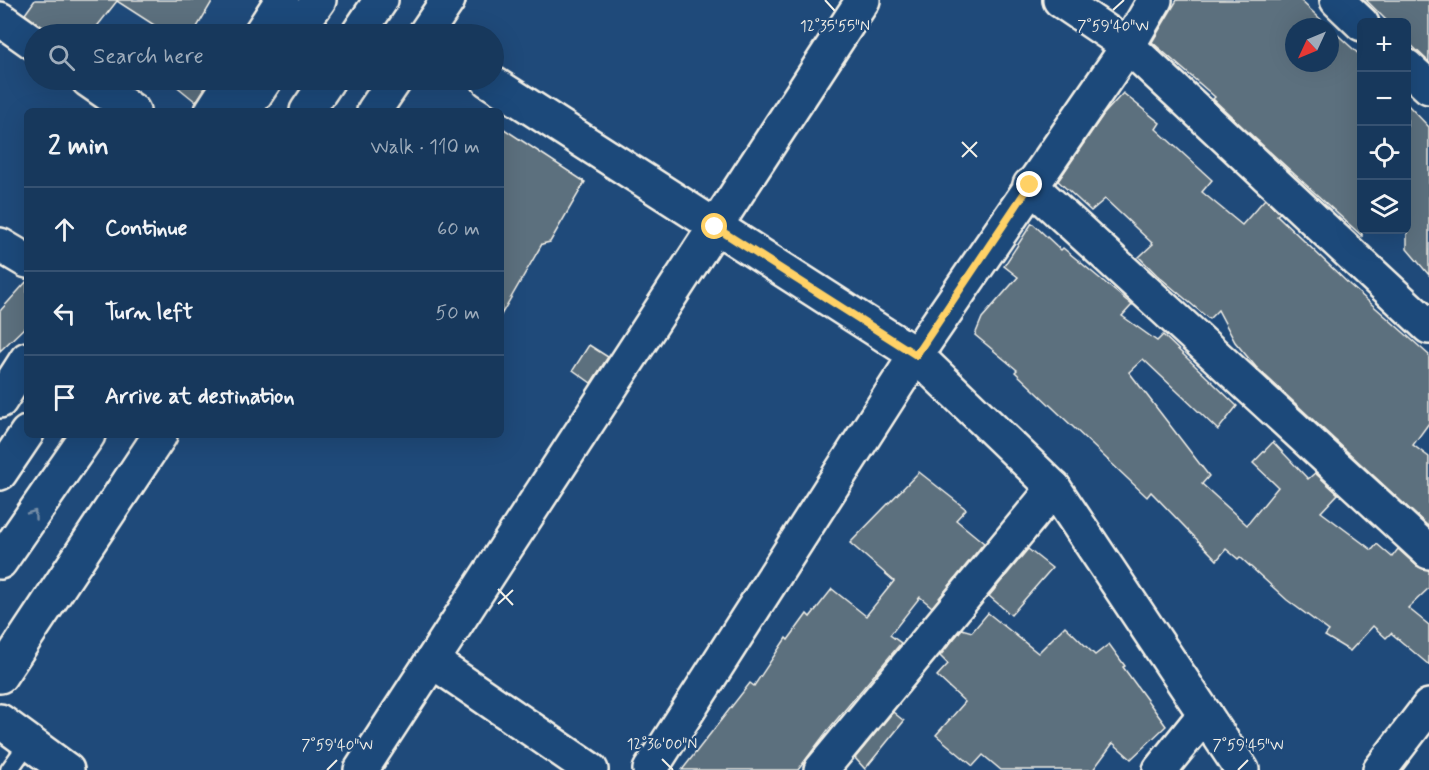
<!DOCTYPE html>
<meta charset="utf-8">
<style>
body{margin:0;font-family:Mynerve,sans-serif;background:#244365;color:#f1f3f6}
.controls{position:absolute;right:18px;top:18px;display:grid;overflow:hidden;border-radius:9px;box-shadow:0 6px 24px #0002}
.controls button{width:54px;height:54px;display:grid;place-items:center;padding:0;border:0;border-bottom:2px solid #365272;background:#17385c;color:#f1f3f6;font:30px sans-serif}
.compass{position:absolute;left:1285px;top:18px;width:54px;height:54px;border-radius:50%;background:#17385c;box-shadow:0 6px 24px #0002;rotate:226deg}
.stop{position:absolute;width:18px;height:18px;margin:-14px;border:4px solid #ffd166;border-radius:50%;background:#fff}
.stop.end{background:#ffd166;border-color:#fff;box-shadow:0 2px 6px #0008}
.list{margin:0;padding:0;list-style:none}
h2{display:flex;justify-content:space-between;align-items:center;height:78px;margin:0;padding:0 24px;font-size:26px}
h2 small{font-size:20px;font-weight:400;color:#9eacbb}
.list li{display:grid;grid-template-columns:39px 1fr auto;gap:18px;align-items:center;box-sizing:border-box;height:84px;padding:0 24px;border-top:2px solid #365272}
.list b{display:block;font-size:22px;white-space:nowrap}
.list em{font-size:20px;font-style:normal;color:#9eacbb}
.icon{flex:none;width:33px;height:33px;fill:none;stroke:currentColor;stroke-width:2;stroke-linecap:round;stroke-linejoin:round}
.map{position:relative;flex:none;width:1429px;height:770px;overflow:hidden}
.search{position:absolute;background:#17385c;box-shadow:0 6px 24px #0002;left:24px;top:24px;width:480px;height:66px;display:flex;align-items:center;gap:15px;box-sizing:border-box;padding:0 21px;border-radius:33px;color:#9eacbb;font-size:22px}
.panel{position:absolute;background:#17385c;box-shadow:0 6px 24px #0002;left:24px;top:108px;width:480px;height:330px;border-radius:9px}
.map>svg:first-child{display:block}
.building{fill:#5c6f7e;stroke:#f4f1e8;stroke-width:1.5}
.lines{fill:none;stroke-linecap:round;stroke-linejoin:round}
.service-casing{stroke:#f4f1e8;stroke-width:21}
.minor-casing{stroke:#f4f1e8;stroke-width:38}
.trunk-casing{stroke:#f4f1e8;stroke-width:38}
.service{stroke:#1f4a7a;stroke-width:16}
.minor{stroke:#1f4a7a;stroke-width:33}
.trunk{stroke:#1f4a7a;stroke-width:33}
.oneway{stroke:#748da6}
.route{stroke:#ffd166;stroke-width:8}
.ticks{fill:none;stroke:#f4f1e8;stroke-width:2}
.ticks-label{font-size:15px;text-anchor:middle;fill:#f4f1e8;stroke:#1f4a7a;stroke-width:4.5;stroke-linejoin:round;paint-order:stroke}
</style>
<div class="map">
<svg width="1429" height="770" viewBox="0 0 1429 770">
<rect width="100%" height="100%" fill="#1f4a7a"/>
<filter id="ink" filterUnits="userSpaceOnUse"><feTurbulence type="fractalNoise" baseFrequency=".0167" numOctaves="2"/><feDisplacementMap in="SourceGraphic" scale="12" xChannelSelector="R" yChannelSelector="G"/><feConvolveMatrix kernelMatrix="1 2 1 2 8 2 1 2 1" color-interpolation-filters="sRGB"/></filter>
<g filter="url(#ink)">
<g class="building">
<polygon points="35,0 213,0 193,34 168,34 117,1 91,34 51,34 25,14"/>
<polygon points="1177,0 1300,0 1329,27 1294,27 1294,63 1330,63 1330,28 1362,57 1362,236 1246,130 1213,99 1215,97 1152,42"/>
<polygon points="1366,0 1429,0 1429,62 1407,41 1407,22 1388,22"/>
<polygon points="169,80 210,80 196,102"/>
<polygon points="1123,93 1160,123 1156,129 1212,180 1202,192 1242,225 1265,199 1280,213 1277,215 1350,285 1429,355 1429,423 1413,445 1429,457 1429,527 1256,367 1235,342 1218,310 1209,319 1157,275 1139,257 1153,244 1105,199 1091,211 1058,181 1103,115"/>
<polygon points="1407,104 1429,127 1429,275 1407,249"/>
<polygon points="501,127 585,182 550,242 542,244 501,315"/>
<polygon points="1032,223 1061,250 1063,248 1132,305 1122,316 1157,341 1163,335 1237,406 1218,430 1143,359 1129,372 1209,476 1202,484 1247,525 1278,487 1253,463 1273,442 1308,479 1315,473 1338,494 1321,512 1372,550 1377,544 1392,557 1398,549 1417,566 1429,570 1429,588 1408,608 1429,625 1429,665 1391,633 1386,638 1373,626 1350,651 1325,636 1329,631 1287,600 1240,557 1238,559 1226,549 1217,560 1151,492 1147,497 1015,372 1017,370 975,335 982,318 1018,277 1004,266"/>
<polygon points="27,281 27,325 0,351 0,311"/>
<polygon points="589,345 608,357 591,383 573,370"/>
<polygon points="919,472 966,509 956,520 984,543 932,607 920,597 890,635 901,643 828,730 798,770 682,770 750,683 754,686 786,638 788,640 807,614 810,617 832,589 866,616 894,581 850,543"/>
<polygon points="1028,549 1052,568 1011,615 989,596"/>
<polygon points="988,613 1038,653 1065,626 1095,655 1109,644 1125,666 1123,667 1166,726 1131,759 1113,743 1093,770 1001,770 983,755 973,766 936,735 965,702 937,676 948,664 940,656 962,629 972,632"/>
<polygon points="893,712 904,721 865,769 855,758"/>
</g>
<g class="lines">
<defs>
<polyline id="service" points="9,770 29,742"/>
<g id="minor">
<polyline points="1060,0 1128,46 1429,327"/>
<polyline points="1337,0 1362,24"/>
<polyline points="0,19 34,43"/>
<polyline points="260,34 282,0"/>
<polyline points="425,34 448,0"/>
<polyline points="1406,66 1429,87"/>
<polyline points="88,80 133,111"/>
<polyline points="488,80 916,355 1054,488 1242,770"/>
<polyline points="212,111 232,80"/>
<polyline points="374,111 395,80"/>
<polyline points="1030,185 1429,552"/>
<polyline points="0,245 27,261"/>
<polyline points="0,401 27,359"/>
<polyline points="432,661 591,770"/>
<polyline points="0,676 160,435"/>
<polyline points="0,721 67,770"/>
<polyline points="361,770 863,0"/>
<polyline points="650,770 916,355 1128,46 1155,0"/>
<polyline points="821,770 1054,488"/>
<polyline points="1160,770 1205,714"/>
<polyline points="1380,770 1429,706"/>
</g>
<g id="trunk">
<polyline points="295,34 319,0"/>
<polyline points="358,34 381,0"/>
<polyline points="244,111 265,80"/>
<polyline points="307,111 328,80"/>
<polyline points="0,473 27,433"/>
<polyline points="0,562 88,435"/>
</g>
</defs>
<use href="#service" class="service-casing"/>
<use href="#minor" class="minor-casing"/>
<use href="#trunk" class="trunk-casing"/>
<use href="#service" class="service"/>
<use href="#minor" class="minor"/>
<use href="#trunk" class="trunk"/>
</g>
<defs><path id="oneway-chevron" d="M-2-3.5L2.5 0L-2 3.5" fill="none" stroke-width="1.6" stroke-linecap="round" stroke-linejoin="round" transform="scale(1.5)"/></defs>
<use class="oneway" href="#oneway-chevron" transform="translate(33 514) rotate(-55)"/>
</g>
<g class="lines" filter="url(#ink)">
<polyline class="route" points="715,227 916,355 1030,185"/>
</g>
<path class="ticks" d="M 825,0 L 835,11M 1113,10 L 1124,0M 962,142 L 977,157M 962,157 L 977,142M 498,589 L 513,605M 498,604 L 513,590M 662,759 L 673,770M 327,770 L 337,760M 1238,770 L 1248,760"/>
<g class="ticks-label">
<text x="1113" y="31">7°59'40"W</text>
<text x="835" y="31">12°35'55"N</text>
<text x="662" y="749">12°36'00"N</text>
<text x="337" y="750">7°59'40"W</text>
<text x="1248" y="750">7°59'45"W</text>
</g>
</svg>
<div class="controls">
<button>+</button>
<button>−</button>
<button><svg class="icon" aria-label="locate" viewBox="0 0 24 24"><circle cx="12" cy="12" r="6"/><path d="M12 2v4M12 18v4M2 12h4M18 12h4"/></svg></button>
<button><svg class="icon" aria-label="layers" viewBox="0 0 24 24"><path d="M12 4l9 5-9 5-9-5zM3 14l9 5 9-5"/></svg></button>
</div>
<svg class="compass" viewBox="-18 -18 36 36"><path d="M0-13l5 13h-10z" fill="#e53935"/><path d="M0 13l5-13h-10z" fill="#9eacbb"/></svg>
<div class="stop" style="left:715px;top:227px"></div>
<div class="stop end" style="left:1030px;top:185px"></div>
<div class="search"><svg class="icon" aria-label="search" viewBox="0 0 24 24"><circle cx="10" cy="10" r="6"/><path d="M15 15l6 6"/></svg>Search here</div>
<section class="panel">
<h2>2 min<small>Walk · 110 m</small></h2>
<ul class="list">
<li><svg class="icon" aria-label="ahead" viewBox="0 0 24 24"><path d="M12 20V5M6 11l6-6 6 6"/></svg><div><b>Continue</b></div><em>60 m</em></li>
<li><svg class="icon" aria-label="left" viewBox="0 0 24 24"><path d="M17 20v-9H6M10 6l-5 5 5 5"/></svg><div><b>Turn left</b></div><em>50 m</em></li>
<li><svg class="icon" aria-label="arrive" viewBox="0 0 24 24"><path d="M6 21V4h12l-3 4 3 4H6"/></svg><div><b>Arrive at destination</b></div></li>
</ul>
</section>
</div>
